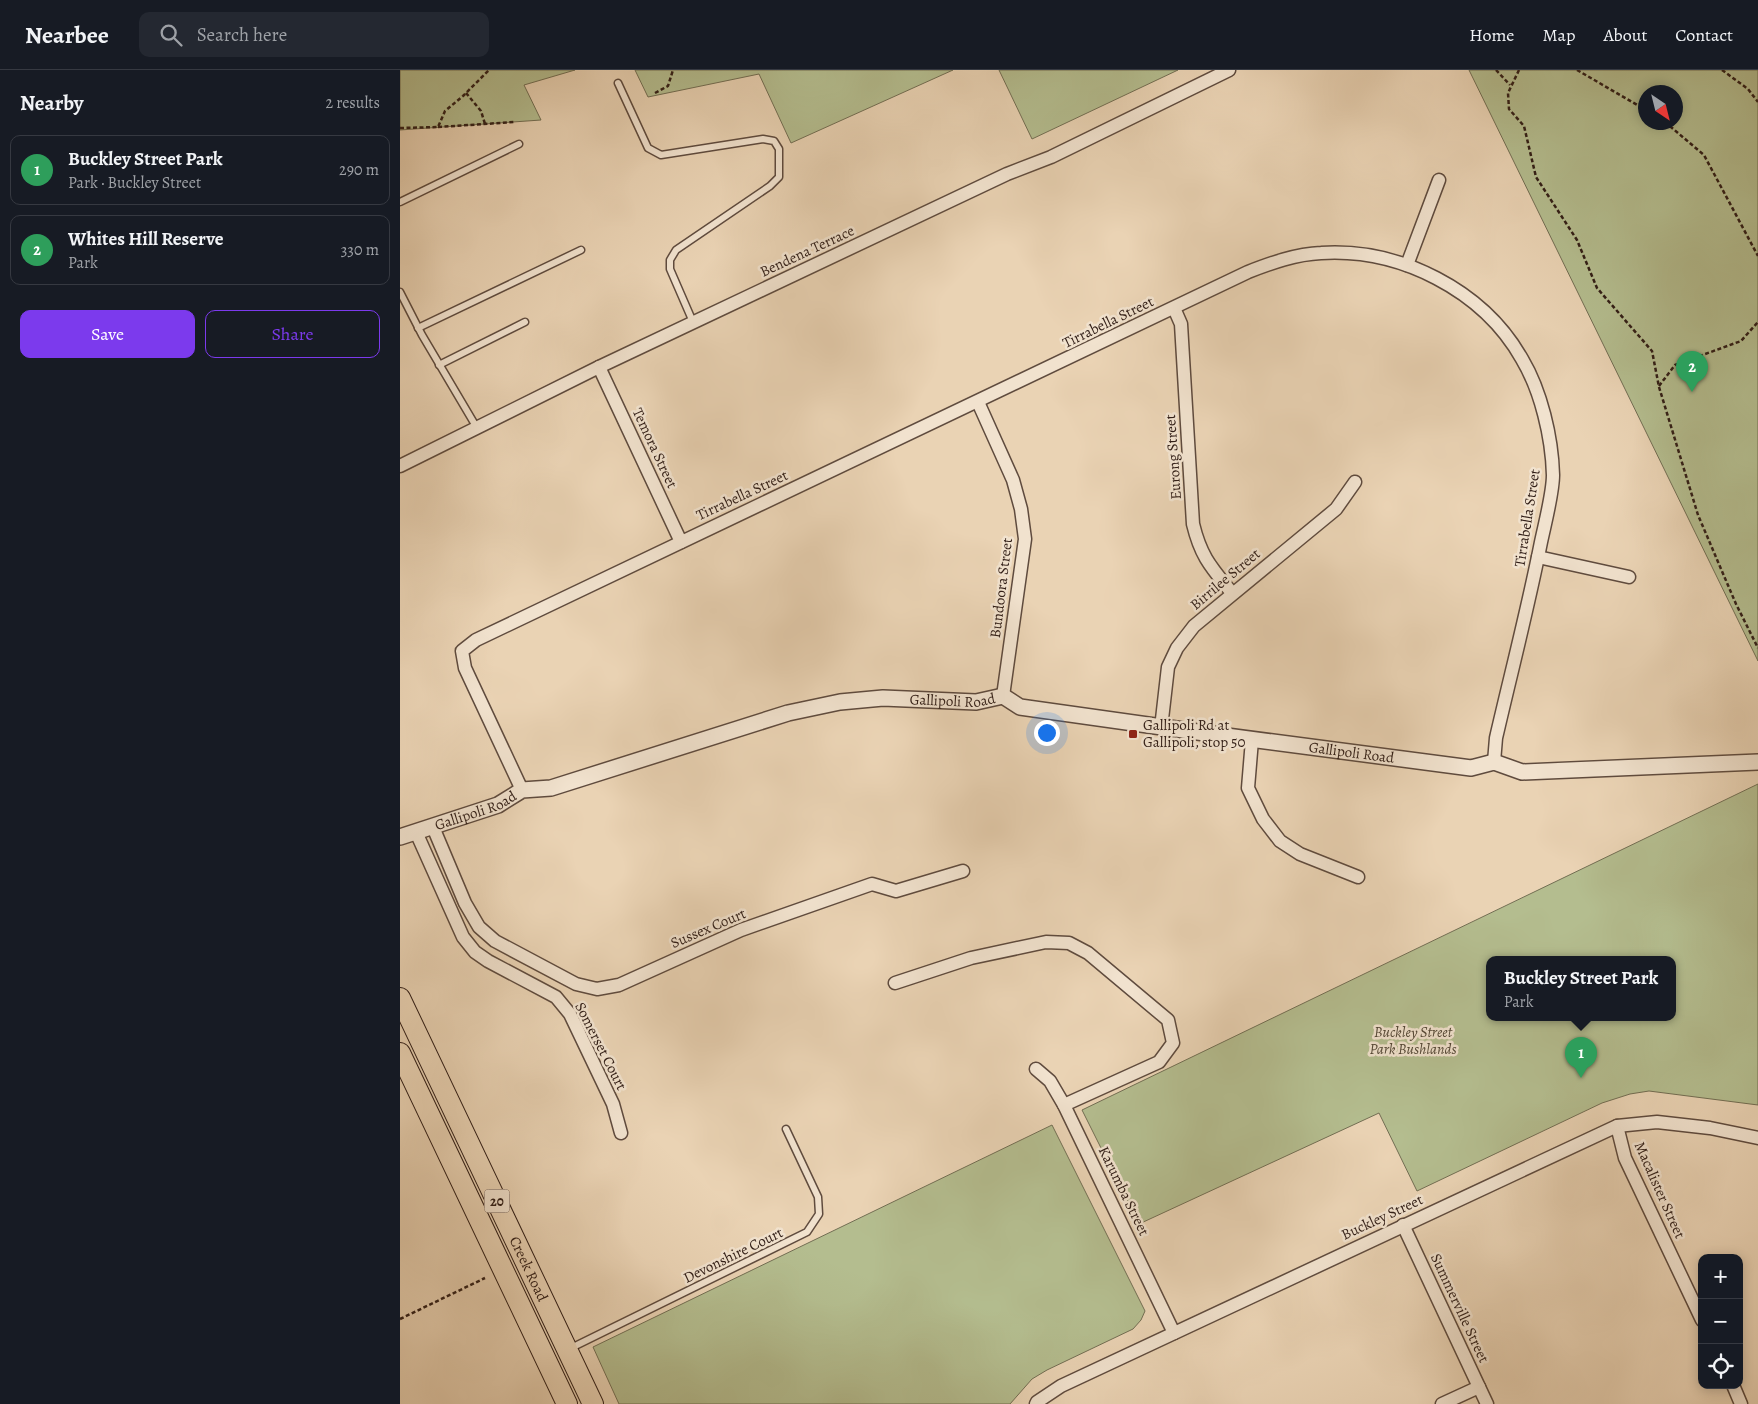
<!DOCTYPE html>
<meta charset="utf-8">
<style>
body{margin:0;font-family:Alegreya,serif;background:#242831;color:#f1f3f6}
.controls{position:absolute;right:15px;bottom:15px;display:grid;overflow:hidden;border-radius:10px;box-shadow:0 2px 12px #0003}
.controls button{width:45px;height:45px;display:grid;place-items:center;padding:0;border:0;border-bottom:1px solid #363941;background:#171b24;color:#f1f3f6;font:25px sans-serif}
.compass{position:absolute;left:1238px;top:15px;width:45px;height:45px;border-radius:50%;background:#171b24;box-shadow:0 2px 12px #0003;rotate:145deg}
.you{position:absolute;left:646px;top:662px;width:18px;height:18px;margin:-12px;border:4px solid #fff;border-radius:50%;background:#1a73e8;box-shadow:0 0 0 8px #1a73e833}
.badge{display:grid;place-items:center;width:32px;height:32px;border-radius:50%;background:#7c3aed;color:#fff;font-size:16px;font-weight:700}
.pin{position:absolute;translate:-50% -41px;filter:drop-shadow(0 1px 2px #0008)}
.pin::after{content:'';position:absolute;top:26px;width:18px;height:15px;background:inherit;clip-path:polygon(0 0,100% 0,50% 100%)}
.popup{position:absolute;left:1086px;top:886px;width:190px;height:65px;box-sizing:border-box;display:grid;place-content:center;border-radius:10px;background:#171b24;filter:drop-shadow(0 1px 4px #0005);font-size:16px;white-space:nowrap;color:#9ea1a6}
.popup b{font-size:19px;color:#f1f3f6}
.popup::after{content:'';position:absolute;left:50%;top:100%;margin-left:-10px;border:10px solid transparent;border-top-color:#171b24}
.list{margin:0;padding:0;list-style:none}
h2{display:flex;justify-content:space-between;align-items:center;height:65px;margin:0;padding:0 20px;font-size:21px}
h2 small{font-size:16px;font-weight:400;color:#9ea1a6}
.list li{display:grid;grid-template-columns:32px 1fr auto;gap:15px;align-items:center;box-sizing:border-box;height:70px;margin:0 10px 10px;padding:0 10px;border:1px solid #363941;border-radius:10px}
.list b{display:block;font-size:19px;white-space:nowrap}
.list p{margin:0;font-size:16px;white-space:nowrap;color:#9ea1a6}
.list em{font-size:16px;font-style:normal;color:#9ea1a6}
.actions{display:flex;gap:10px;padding:15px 20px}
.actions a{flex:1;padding:11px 0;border:1px solid #7c3aed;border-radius:10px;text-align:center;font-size:18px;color:#7c3aed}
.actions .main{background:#7c3aed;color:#fff}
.icon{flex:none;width:28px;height:28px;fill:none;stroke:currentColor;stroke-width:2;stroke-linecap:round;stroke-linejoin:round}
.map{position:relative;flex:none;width:1358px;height:1334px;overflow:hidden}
header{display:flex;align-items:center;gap:30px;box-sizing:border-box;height:70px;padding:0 25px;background:#171b24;border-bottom:1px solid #363941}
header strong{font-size:24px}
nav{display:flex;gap:28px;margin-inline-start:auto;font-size:18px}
.search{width:350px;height:45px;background:#242831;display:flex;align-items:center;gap:12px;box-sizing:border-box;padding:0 18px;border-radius:10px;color:#9ea1a6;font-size:19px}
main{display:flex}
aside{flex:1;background:#171b24}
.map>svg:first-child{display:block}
.green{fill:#b4bd8f;stroke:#726e53;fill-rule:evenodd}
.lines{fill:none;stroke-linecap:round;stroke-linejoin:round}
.service-casing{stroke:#5f4b3e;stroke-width:9}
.minor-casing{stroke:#5f4b3e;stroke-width:15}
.tertiary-casing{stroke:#5f4b3e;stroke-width:18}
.primary-casing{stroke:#311e17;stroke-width:22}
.path{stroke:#311e17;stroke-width:2.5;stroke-dasharray:4 2.5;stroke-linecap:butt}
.service{stroke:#f1e2ce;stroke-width:6}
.minor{stroke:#f1e2ce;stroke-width:12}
.tertiary{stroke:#f1e2ce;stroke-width:15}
.primary{stroke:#ead3b4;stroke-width:20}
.poi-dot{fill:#8f2418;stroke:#f1e2ce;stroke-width:2}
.labels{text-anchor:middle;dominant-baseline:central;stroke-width:5;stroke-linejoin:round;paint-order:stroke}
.shield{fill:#f1e2ce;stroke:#6b594e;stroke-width:1}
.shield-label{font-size:14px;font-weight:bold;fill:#311e17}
.street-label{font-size:15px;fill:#311e17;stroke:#f1e2ce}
.poi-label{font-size:15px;fill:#311e17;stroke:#f1e2ce;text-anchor:start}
.park-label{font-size:15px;font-style:italic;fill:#524635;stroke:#f1e2ce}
</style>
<header>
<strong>Nearbee</strong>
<div class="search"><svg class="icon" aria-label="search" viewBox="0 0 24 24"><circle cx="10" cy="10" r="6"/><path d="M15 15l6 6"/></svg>Search here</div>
<nav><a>Home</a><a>Map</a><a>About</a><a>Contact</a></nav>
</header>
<main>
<aside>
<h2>Nearby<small>2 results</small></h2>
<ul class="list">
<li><span class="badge" style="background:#2e9e5b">1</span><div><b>Buckley Street Park</b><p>Park · Buckley Street</p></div><em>290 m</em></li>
<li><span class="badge" style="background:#2e9e5b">2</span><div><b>Whites Hill Reserve</b><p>Park</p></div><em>330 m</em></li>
</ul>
<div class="actions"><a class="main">Save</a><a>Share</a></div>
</aside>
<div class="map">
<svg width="1358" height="1334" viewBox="0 0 1358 1334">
<rect width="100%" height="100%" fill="#ead3b4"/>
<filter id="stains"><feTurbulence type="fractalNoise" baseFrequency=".004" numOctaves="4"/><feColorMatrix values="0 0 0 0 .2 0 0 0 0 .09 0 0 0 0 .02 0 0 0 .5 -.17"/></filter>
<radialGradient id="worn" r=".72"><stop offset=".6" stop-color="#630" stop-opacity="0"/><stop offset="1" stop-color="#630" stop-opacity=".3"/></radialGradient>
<g class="green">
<polygon points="0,0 175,0 124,15 141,50 0,60"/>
<polygon points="235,0 553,0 391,73 359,4 248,27"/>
<polygon points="599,0 778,0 632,69"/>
<path d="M 1069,0 L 1358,0 L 1358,591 ZM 1246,22 L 1276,22 L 1276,52 L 1246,52 Z"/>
<path d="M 1358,714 L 1358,1035 L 1249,1021 L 1230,1024 L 1202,1033 L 1017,1121 L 979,1043 L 739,1154 L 682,1040 ZM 1090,889 L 1272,889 L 1272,947 L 1090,947 Z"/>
<polygon points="652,1055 745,1241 741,1250 733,1259 647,1300 632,1309 610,1334 219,1334 193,1277"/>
</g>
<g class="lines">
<defs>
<g id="service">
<polyline points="218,13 248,78 261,85 363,69 374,71 379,79 379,107 370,116 276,180 270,190 270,199 293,252"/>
<polyline points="0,132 119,74"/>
<polyline points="0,222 22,265 77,358"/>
<polyline points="18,258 181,180"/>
<polyline points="39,295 125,252"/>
<polyline points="169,1279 407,1162 419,1144 418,1127 386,1059"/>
</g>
<g id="minor">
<polyline points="1007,195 1039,110"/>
<path d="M 774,238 L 781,254 L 793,454 C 801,487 811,497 832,523"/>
<polyline points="199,297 281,472"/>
<polyline points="578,332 613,410 621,439 625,469 603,626"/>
<polyline points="0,396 199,297 607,104 651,87 829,0"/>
<polyline points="1138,487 1229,507"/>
<polyline points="761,658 768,597 777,578 794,556 936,439 955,412"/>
<polyline points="852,670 848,718 863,749 880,771 900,784 958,807"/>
<path d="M 122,720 L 65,598 L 62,581 L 76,570 L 848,202 C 871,193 896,184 921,183 C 1000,178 1083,220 1122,289 C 1141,321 1152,367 1153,405 C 1153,423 1145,453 1141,472 C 1128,538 1111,603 1096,668 L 1094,692"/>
<polyline points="33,757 65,833 79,857 95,871 176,914 197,919 219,915 341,860 472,814 496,821 563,801"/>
<polyline points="16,762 63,867 75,882 88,891 156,927 170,944 213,1034 221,1063"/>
<polyline points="495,913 571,888 646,872 669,873 688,883 768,950 773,973 759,992 664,1035"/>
<polyline points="636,999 650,1011 664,1035 774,1263"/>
<polyline points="1217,1056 1225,1088 1302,1250"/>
<polyline points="1003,1155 1087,1334"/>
<polyline points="1333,1315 1341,1334"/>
<polyline points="636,1334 637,1332 661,1316 1217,1056 1257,1052 1310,1058 1358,1068"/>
<polyline points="1042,1334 1079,1317"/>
</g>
<g id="tertiary">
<path id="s1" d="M 0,767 L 98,735 L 122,720 L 151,718 L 388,643 L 440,632 L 483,628 L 576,632 L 603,626 L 620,637 L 819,665 L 1071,698 L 1094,692 L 1122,702 L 1358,692"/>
</g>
<g id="primary">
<path id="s2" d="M 0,928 L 193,1334"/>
<polyline points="0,983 167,1334"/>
</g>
</defs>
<use href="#service" class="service-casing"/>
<use href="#minor" class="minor-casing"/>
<use href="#tertiary" class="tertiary-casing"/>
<use href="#primary" class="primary-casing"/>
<g class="path">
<polyline points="1096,0 1110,15"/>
<polyline points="1119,0 1108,23 1109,39 1124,56 1136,107 1177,170 1197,218 1252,281 1259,317 1298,445 1336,534 1358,578"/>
<polyline points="1177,0 1246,40"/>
<polyline points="1322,0 1348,19 1358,32"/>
<polyline points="66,23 81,41 85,54"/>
<polyline points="255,23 268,16 273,0"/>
<polyline points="1265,52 1304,85 1358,186"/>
<polyline points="38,57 115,52"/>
<polyline points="0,58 38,57 45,41 63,26 89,0"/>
<polyline points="1259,316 1275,295 1341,271 1358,252"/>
<polyline points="0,1249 85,1208"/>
</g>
<use href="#service" class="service"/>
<use href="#minor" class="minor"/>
<use href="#tertiary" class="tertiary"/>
<use href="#primary" class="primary"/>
</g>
<rect class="poi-dot" x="728" y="659" width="10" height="10" rx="2.5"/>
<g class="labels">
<rect class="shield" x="84.5" y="1119.5" width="25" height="23" rx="4"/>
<g class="shield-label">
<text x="97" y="1131">20</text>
</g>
<g class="street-label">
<text transform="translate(407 181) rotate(-25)">Bendena Terrace</text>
<text transform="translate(708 252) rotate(-26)">Tirrabella Street</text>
<text transform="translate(255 378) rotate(65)">Temora Street</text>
<text transform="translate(773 387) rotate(-94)">Eurong Street</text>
<text transform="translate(342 425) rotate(-25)">Tirrabella Street</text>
<text transform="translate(1127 448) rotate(-81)">Tirrabella Street</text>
<text transform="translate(825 509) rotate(-40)">Birrilee Street</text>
<text transform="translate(601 518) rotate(-83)">Bundoora Street</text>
<text stroke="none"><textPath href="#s1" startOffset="575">Gallipoli Road</textPath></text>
<text stroke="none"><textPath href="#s1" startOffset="981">Gallipoli Road</textPath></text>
<text stroke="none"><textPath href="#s1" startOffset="80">Gallipoli Road</textPath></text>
<text transform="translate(308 858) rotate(-23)">Sussex Court</text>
<text transform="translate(201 976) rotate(63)">Somerset Court</text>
<text transform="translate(1260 1120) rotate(66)">Macalister Street</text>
<text transform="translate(724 1121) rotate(64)">Karumba Street</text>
<text transform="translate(982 1147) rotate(-25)">Buckley Street</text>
<text transform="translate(333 1185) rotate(-26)">Devonshire Court</text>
<text stroke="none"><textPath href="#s2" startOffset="300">Creek Road</textPath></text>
<text transform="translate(1060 1238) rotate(65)">Summerville Street</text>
</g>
<g class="poi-label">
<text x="743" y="655">Gallipoli Rd at<tspan x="743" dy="17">Gallipoli, stop 50</tspan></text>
</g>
<g class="park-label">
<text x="1013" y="962">Buckley Street<tspan x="1013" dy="17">Park Bushlands</tspan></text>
</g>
</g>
<rect width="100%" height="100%" filter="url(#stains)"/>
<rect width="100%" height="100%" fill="url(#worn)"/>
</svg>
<div class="controls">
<button>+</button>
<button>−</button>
<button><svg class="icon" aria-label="locate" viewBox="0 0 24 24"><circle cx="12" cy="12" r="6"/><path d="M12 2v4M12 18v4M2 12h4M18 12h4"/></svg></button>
</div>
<svg class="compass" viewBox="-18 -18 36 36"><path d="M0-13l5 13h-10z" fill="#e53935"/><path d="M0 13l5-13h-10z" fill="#9ea1a6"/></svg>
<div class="you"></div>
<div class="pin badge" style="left:1181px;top:1008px;background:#2e9e5b">1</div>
<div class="popup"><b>Buckley Street Park</b>Park</div>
<div class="pin badge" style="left:1292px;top:322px;background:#2e9e5b">2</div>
</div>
</main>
